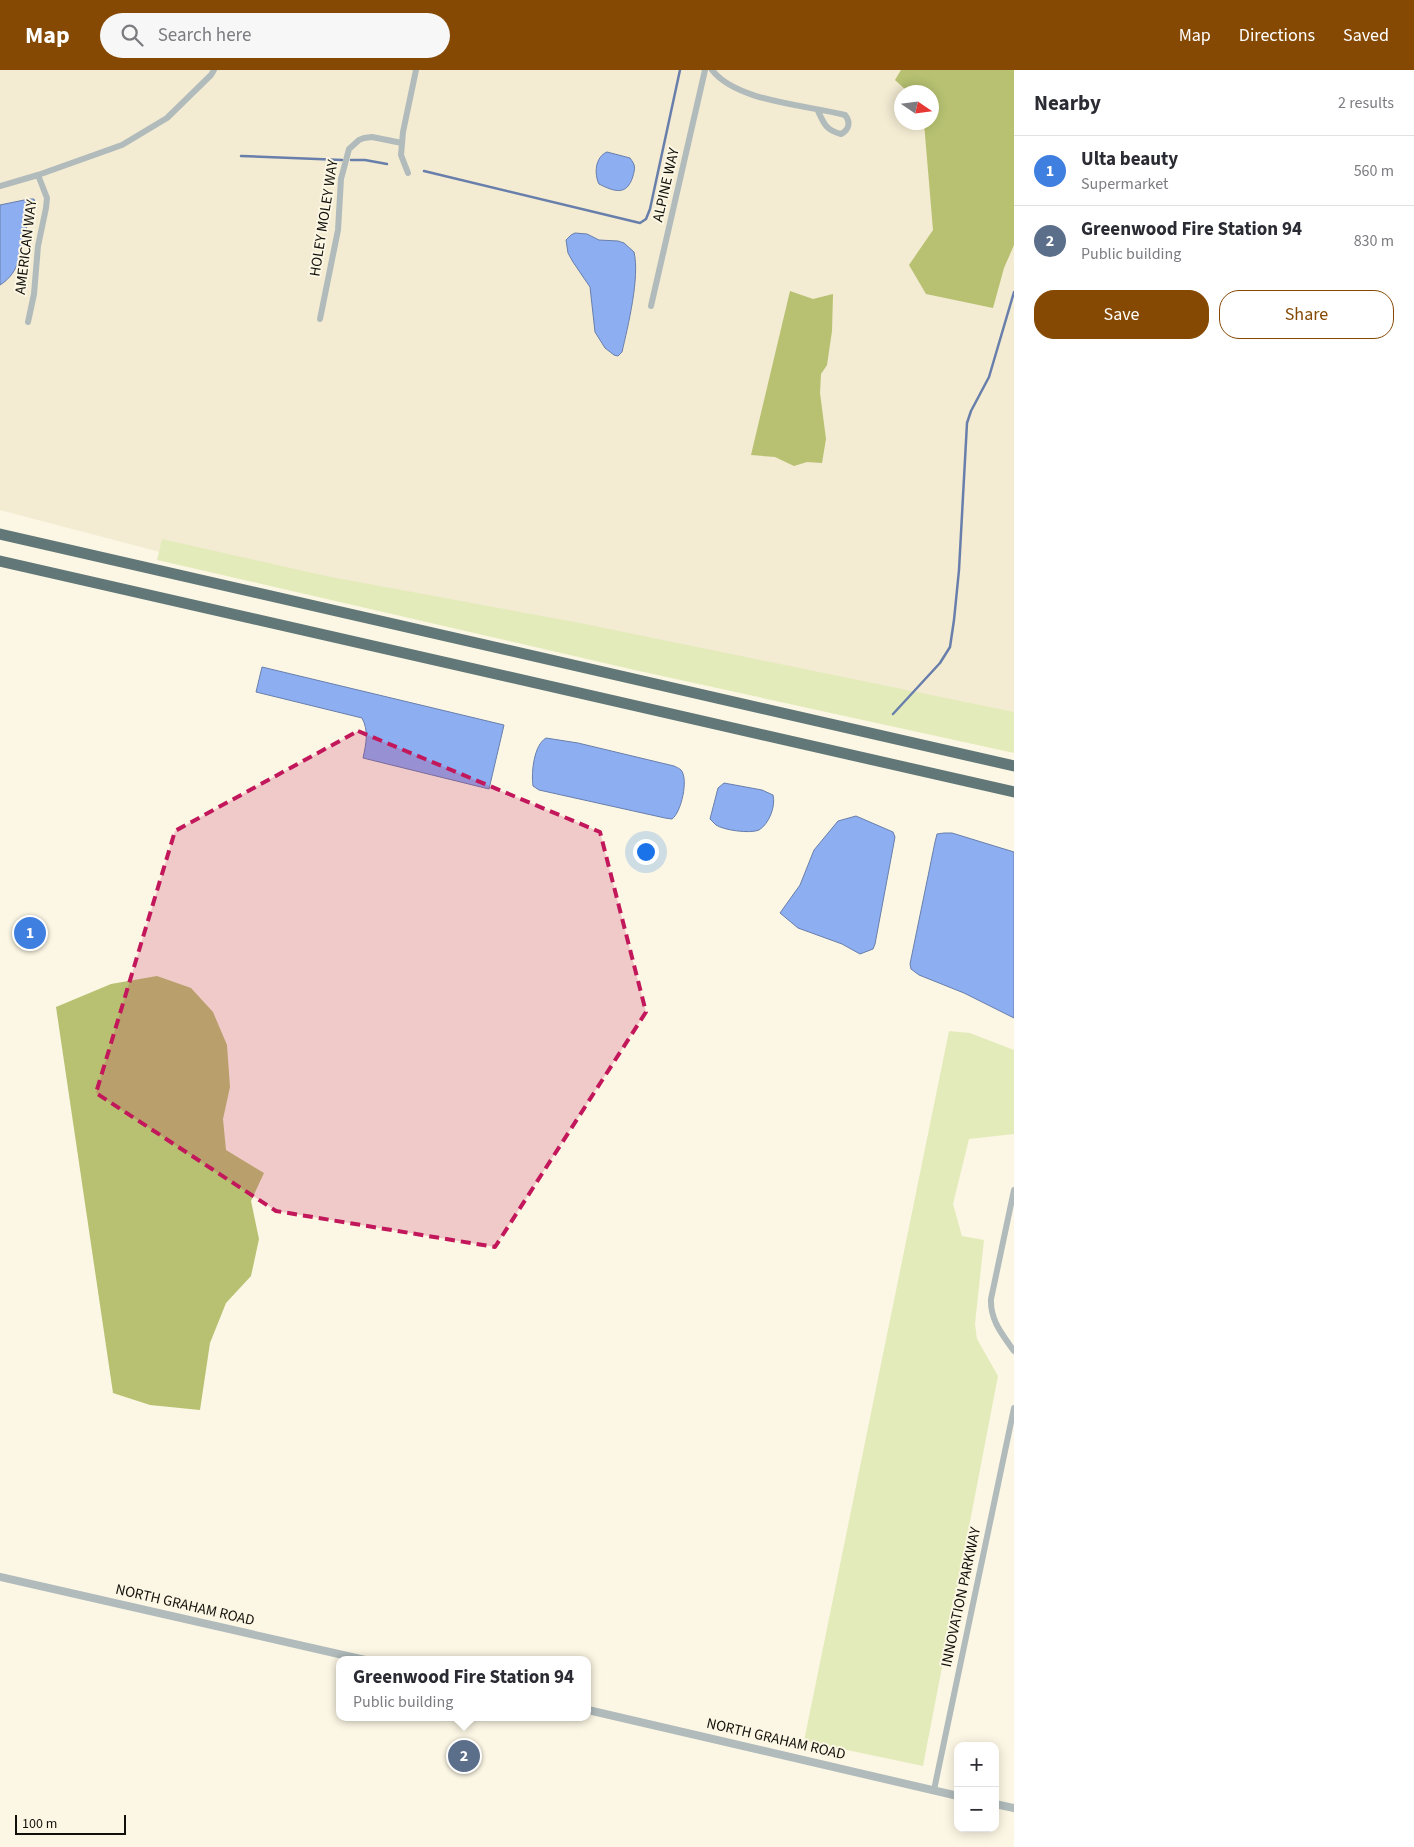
<!DOCTYPE html>
<meta charset="utf-8">
<style>
body{margin:0;font-family:"Source Sans 3",sans-serif;background:#f7f7f7;color:#2b2b33}
.controls{position:absolute;right:15px;bottom:15px;display:grid;overflow:hidden;border-radius:10px;box-shadow:0 2px 12px #0003}
.controls button{width:45px;height:45px;display:grid;place-items:center;padding:0;border:0;border-bottom:1px solid #e1e1e2;background:#fff;color:#2b2b33;font:25px sans-serif}
.compass{position:absolute;left:894px;top:15px;width:45px;height:45px;border-radius:50%;background:#fff;box-shadow:0 2px 12px #0003;rotate:103deg}
.scale{position:absolute;left:15px;bottom:12px;width:111px;box-sizing:border-box;padding-left:5px;border:2px solid #12100a;border-top:0;font-size:14px;line-height:18px;white-space:nowrap;color:#12100a;-webkit-text-stroke:4px #fcf7e4;paint-order:stroke}
.you{position:absolute;left:645px;top:781px;width:18px;height:18px;margin:-12px;border:4px solid #fff;border-radius:50%;background:#1a73e8;box-shadow:0 0 0 8px #1a73e833}
.badge{display:grid;place-items:center;width:32px;height:32px;border-radius:50%;background:#854903;color:#fff;font-size:16px;font-weight:700}
.pin{position:absolute;translate:-50% -50%;border:2px solid #fff;box-shadow:0 1px 5px #0006}
.popup{position:absolute;left:336px;top:1586px;width:255px;height:65px;box-sizing:border-box;display:grid;place-content:center;border-radius:10px;background:#fff;filter:drop-shadow(0 1px 4px #0005);font-size:16px;white-space:nowrap;color:#7c7c81}
.popup b{font-size:19px;color:#2b2b33}
.popup::after{content:'';position:absolute;left:50%;top:100%;margin-left:-10px;border:10px solid transparent;border-top-color:#fff}
.list{margin:0;padding:0;list-style:none}
h2{display:flex;justify-content:space-between;align-items:center;height:65px;margin:0;padding:0 20px;font-size:21px}
h2 small{font-size:16px;font-weight:400;color:#7c7c81}
.list li{display:grid;grid-template-columns:32px 1fr auto;gap:15px;align-items:center;box-sizing:border-box;height:70px;padding:0 20px;border-top:1px solid #e1e1e2}
.list b{display:block;font-size:19px;white-space:nowrap}
.list p{margin:0;font-size:16px;white-space:nowrap;color:#7c7c81}
.list em{font-size:16px;font-style:normal;color:#7c7c81}
.actions{display:flex;gap:10px;padding:15px 20px}
.actions a{flex:1;padding:11px 0;border:1px solid #854903;border-radius:20px;text-align:center;font-size:18px;color:#854903}
.actions .main{background:#854903;color:#fff}
.icon{flex:none;width:28px;height:28px;fill:none;stroke:currentColor;stroke-width:2;stroke-linecap:round;stroke-linejoin:round}
.map{position:relative;flex:none;width:1014px;height:1777px;overflow:hidden}
header{display:flex;align-items:center;gap:30px;box-sizing:border-box;height:70px;padding:0 25px;background:#854903;color:#fff}
header strong{font-size:24px}
nav{display:flex;gap:28px;margin-inline-start:auto;font-size:18px}
.search{width:350px;height:45px;background:#f7f7f7;display:flex;align-items:center;gap:12px;box-sizing:border-box;padding:0 18px;border-radius:28px;color:#7c7c81;font-size:19px}
main{display:flex}
aside{flex:1;background:#fff}
.map>svg:first-child{display:block}
.built{fill:#f3ebd2;fill-rule:evenodd}
.green{fill:#e4ebbb}
.forest{fill:#b7c171}
.water{fill:#8daef1;stroke:#687fac}
.lines{fill:none;stroke-linecap:round;stroke-linejoin:round}
.stream{stroke:#687fac;stroke-width:2.5}
.minor{stroke:#b1bbbb;stroke-width:6}
.tertiary{stroke:#b1bbbb;stroke-width:8}
.motorway{stroke:#627778;stroke-width:11}
.marked{fill:#c2185b;fill-opacity:0.2;stroke:#c2185b;stroke-width:4;stroke-dasharray:10 6;stroke-linejoin:round}
.labels{text-anchor:middle;dominant-baseline:central;stroke-width:4;stroke-linejoin:round;paint-order:stroke}
.street-label{font-size:15px;fill:#12100a;stroke:#fcf7e4}
</style>
<header>
<strong>Map</strong>
<div class="search"><svg class="icon" aria-label="search" viewBox="0 0 24 24"><circle cx="10" cy="10" r="6"/><path d="M15 15l6 6"/></svg>Search here</div>
<nav><a>Map</a><a>Directions</a><a>Saved</a></nav>
</header>
<main>
<div class="map">
<svg width="1014" height="1777" viewBox="0 0 1014 1777">
<rect width="100%" height="100%" fill="#fcf7e4"/>
<path class="built" d="M 0,0 L 1014,0 L 1014,674 L 236,502 L 0,440 ZM 902,22 L 932,22 L 932,52 L 902,52 Z"/>
<g class="green">
<polygon points="162,469 331,507 580,553 1014,642 1014,683 639,601 157,490"/>
<polygon points="949,961 970,963 1014,980 1014,1064 969,1069 953,1134 962,1166 984,1170 975,1254 977,1269 998,1306 923,1696 804,1671"/>
</g>
<g class="forest">
<polygon points="901,0 1014,0 1014,175 1004,198 993,238 926,224 909,195 933,160 924,53 932,52 932,22 908,22 895,10"/>
<polygon points="790,221 813,229 833,224 832,261 827,295 821,304 820,323 826,369 822,393 807,392 794,396 775,387 751,385"/>
<polygon points="157,906 191,918 213,942 227,975 230,1017 223,1049 226,1080 264,1103 251,1131 259,1169 251,1206 226,1233 210,1273 200,1340 150,1335 113,1323 56,937 111,914"/>
</g>
<g class="water">
<path d="M 607,82 L 630,88 C 636,96 635,98 633,106 C 627,126 615,122 599,114 C 594,104 595,87 607,82 Z"/>
<path d="M 29,129 L 34,129 L 35,133 C 32,142 28,151 26,159 C 20,181 21,202 0,215 L 0,135 Z"/>
<path d="M 575,163 L 587,164 L 599,170 L 618,171 L 624,173 L 634,182 C 640,207 628,256 622,282 L 618,286 L 614,285 L 605,278 L 595,262 L 590,217 L 573,192 L 568,183 L 566,170 L 571,165 Z"/>
<path d="M 262,597 L 504,655 L 489,719 L 363,688 C 366,674 369,661 362,648 L 256,622 Z"/>
<path d="M 546,668 L 578,673 L 674,696 C 676,697 679,698 681,700 C 689,709 681,743 672,749 L 665,748 L 539,720 L 533,716 C 531,702 534,675 546,668 Z"/>
<path d="M 724,713 L 762,720 L 773,725 C 776,736 769,754 759,760 C 750,764 723,760 716,755 C 714,753 712,751 710,749 L 718,718 Z"/>
<polygon points="856,746 893,762 895,767 875,874 873,879 860,884 842,874 798,858 780,843 800,815 814,780 838,751"/>
<polygon points="944,763 952,763 1014,782 1014,948 964,923 919,905 911,899 910,894 935,772 937,764"/>
</g>
<g class="lines">
<g class="stream">
<polyline points="241,86 342,90"/>
<polyline points="351,90 365,90 387,94"/>
<polyline points="424,101 640,153 646,149 650,139 680,0"/>
<polyline points="893,644 940,593 950,577 954,550 959,500 967,353 971,341 989,307 1014,222"/>
</g>
<g class="minor">
<path d="M 712,0 C 737,32 807,35 845,45 C 851,52 849,60 841,64 C 826,60 824,54 818,41"/>
<polyline points="408,103 401,85 403,62 416,0"/>
<polyline points="0,116 38,105 122,75 167,48 211,5 214,0"/>
<polyline points="651,236 705,0"/>
<polyline points="320,249 338,160 341,109 349,79 359,70 364,68 372,67 402,73"/>
<polyline points="28,252 34,224 38,176 46,138 47,128 38,105"/>
<path d="M 1014,1120 L 991,1229 C 990,1250 1002,1264 1014,1281"/>
<polyline points="934,1720 1014,1338"/>
</g>
<g class="tertiary">
<polyline points="0,1507 365,1590"/>
<polyline points="588,1640 958,1726"/>
<polyline points="995,1734 1014,1738"/>
</g>
<g class="motorway">
<polyline points="0,464 1014,696"/>
<polyline points="0,491 1014,722"/>
</g>
</g>
<path class="marked" d="M 358,661 L 600,762 L 646,942 L 495,1177 L 276,1141 L 96,1023 L 175,761 Z"/>
<g class="labels">
<g class="street-label">
<text transform="translate(666 115) rotate(-77)">ALPINE WAY</text>
<text transform="translate(324 148) rotate(-81)">HOLEY MOLEY WAY</text>
<text transform="translate(26 177) rotate(-83)">AMERICAN WAY</text>
<text transform="translate(961 1527) rotate(-78)">INNOVATION PARKWAY</text>
<text transform="translate(185 1535) rotate(13)">NORTH GRAHAM ROAD</text>
<text transform="translate(776 1669) rotate(13)">NORTH GRAHAM ROAD</text>
</g>
</g>
</svg>
<div class="controls">
<button>+</button>
<button>−</button>
</div>
<svg class="compass" viewBox="-18 -18 36 36"><path d="M0-13l5 13h-10z" fill="#e53935"/><path d="M0 13l5-13h-10z" fill="#7c7c81"/></svg>
<div class="scale">100 m</div>
<div class="you"></div>
<div class="pin badge" style="left:30px;top:863px;background:#3f7fe0">1</div>
<div class="pin badge" style="left:464px;top:1686px;background:#5c6f8a">2</div>
<div class="popup"><b>Greenwood Fire Station 94</b>Public building</div>
</div>
<aside>
<h2>Nearby<small>2 results</small></h2>
<ul class="list">
<li><span class="badge" style="background:#3f7fe0">1</span><div><b>Ulta beauty</b><p>Supermarket</p></div><em>560 m</em></li>
<li><span class="badge" style="background:#5c6f8a">2</span><div><b>Greenwood Fire Station 94</b><p>Public building</p></div><em>830 m</em></li>
</ul>
<div class="actions"><a class="main">Save</a><a>Share</a></div>
</aside>
</main>
